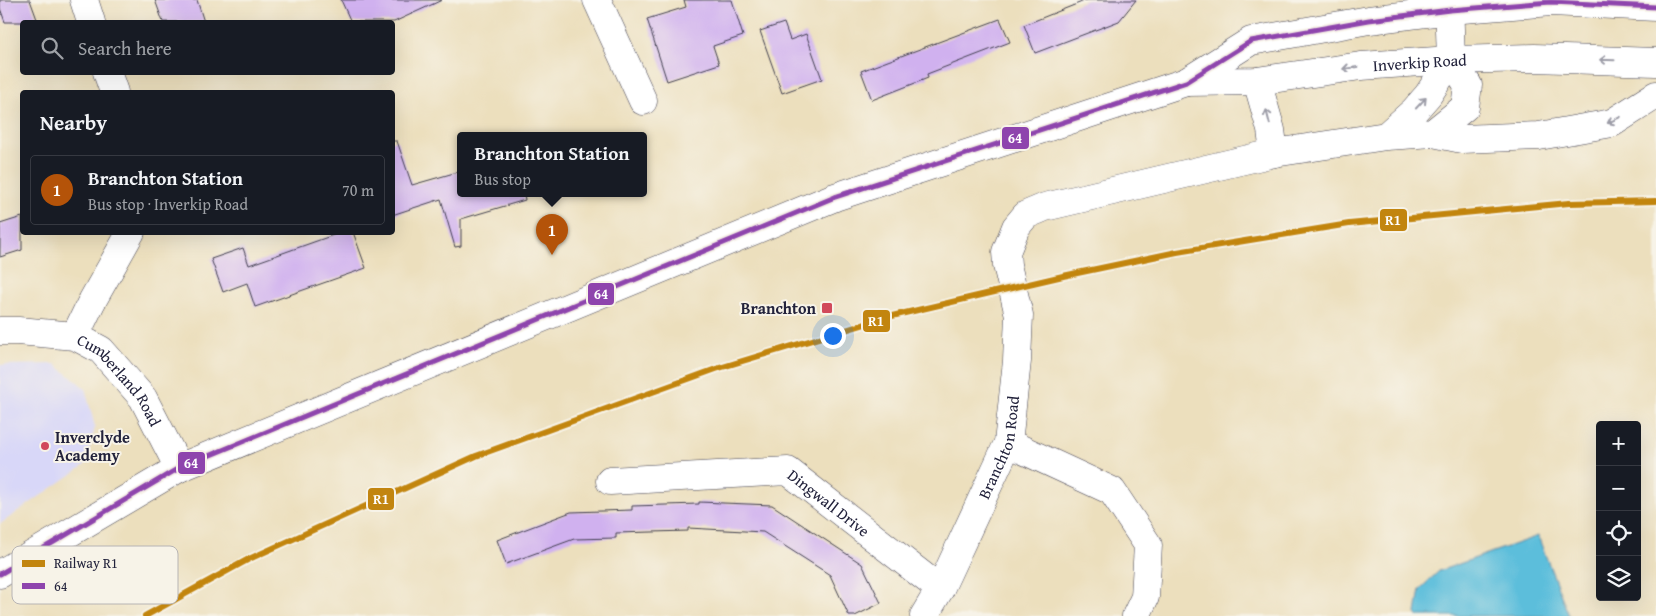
<!DOCTYPE html>
<meta charset="utf-8">
<style>
body{margin:0;font-family:"Gentium Book Plus",serif;background:#20242c;color:#f1f3f6}
.controls{position:absolute;right:15px;bottom:15px;display:grid;overflow:hidden;border-radius:5px;box-shadow:0 5px 20px #0002}
.controls button{width:45px;height:45px;display:grid;place-items:center;padding:0;border:0;border-bottom:1px solid #363941;background:#171b24;color:#f1f3f6;font:25px sans-serif}
.you{position:absolute;left:832px;top:335px;width:18px;height:18px;margin:-12px;border:4px solid #fff;border-radius:50%;background:#1a73e8;box-shadow:0 0 0 8px #1a73e833}
.badge{display:grid;place-items:center;width:32px;height:32px;border-radius:50%;background:#b45309;color:#fff;font-size:16px;font-weight:700}
.pin{position:absolute;translate:-50% -41px;filter:drop-shadow(0 1px 2px #0008)}
.pin::after{content:'';position:absolute;top:26px;width:18px;height:15px;background:inherit;clip-path:polygon(0 0,100% 0,50% 100%)}
.popup{position:absolute;left:457px;top:132px;width:190px;height:65px;box-sizing:border-box;display:grid;place-content:center;border-radius:5px;background:#171b24;filter:drop-shadow(0 1px 4px #0005);font-size:16px;white-space:nowrap;color:#9ea1a6}
.popup b{font-size:19px;color:#f1f3f6}
.popup::after{content:'';position:absolute;left:50%;top:100%;margin-left:-10px;border:10px solid transparent;border-top-color:#171b24}
.list{margin:0;padding:0;list-style:none}
h2{display:flex;justify-content:space-between;align-items:center;height:65px;margin:0;padding:0 20px;font-size:21px}
h2 small{font-size:16px;font-weight:400;color:#9ea1a6}
.list li{display:grid;grid-template-columns:32px 1fr auto;gap:15px;align-items:center;box-sizing:border-box;height:70px;margin:0 10px 10px;padding:0 10px;border:1px solid #363941;border-radius:5px}
.list b{display:block;font-size:19px;white-space:nowrap}
.list p{margin:0;font-size:16px;white-space:nowrap;color:#9ea1a6}
.list em{font-size:16px;font-style:normal;color:#9ea1a6}
.icon{flex:none;width:28px;height:28px;fill:none;stroke:currentColor;stroke-width:2;stroke-linecap:round;stroke-linejoin:round}
.map{position:relative;flex:none;width:1656px;height:616px;overflow:hidden}
.search{position:absolute;background:#171b24;box-shadow:0 5px 20px #0002;left:20px;top:20px;width:375px;height:55px;display:flex;align-items:center;gap:12px;box-sizing:border-box;padding:0 18px;border-radius:5px;color:#9ea1a6;font-size:19px}
.panel{position:absolute;background:#171b24;box-shadow:0 5px 20px #0002;left:20px;top:90px;width:375px;height:145px;border-radius:5px}
.map>svg:first-child{display:block}
.built{fill:#d8d7f8}
.water{fill:#5cbedb;stroke:#3f708b}
.building{fill:#d0b1ef}
.lines{fill:none;stroke-linecap:round;stroke-linejoin:round}
.minor-casing{stroke:#403e4e;stroke-width:29}
.tertiary-casing{stroke:#403e4e;stroke-width:29}
.trunk-casing{stroke:#403e4e;stroke-width:29}
.minor{stroke:#fff;stroke-width:28}
.tertiary{stroke:#fff;stroke-width:28}
.trunk{stroke:#fff;stroke-width:28}
.bus-1-casing{stroke:#f7f3e8;stroke-width:9}
.bus-1{stroke:#8e44ad;stroke-width:5}
.rail-1-casing{stroke:#f7f3e8;stroke-width:10}
.rail-1{stroke:#c2850f;stroke-width:6}
.oneway{stroke:#9c9ca7}
.poi-dot{fill:#d1495b;stroke:#f7f3e8;stroke-width:2}
.labels{text-anchor:middle;dominant-baseline:central;stroke-width:4;stroke-linejoin:round;paint-order:stroke}
.street-label{font-size:16px;fill:#22223b;stroke:#f7f3e8}
.poi-label{font-size:16px;font-weight:bold;fill:#22223b;stroke:#f7f3e8;text-anchor:end}
.key{fill:#f7f3e8;stroke:#b7b4b4;stroke-width:1}
.key-label{font-size:14px;fill:#22223b}
.line-badge{stroke:#f7f3e8;stroke-width:2}
.badge-label{font-size:14px;text-anchor:middle;font-weight:bold;fill:#fff}
</style>
<div class="map">
<svg width="1656" height="616" viewBox="0 0 1656 616">
<rect width="100%" height="100%" fill="#f7f3e8"/>
<filter id="ink" filterUnits="userSpaceOnUse"><feTurbulence type="fractalNoise" baseFrequency=".02" numOctaves="2"/><feDisplacementMap in="SourceGraphic" scale="10" xChannelSelector="R" yChannelSelector="G"/><feConvolveMatrix kernelMatrix="1 2 1 2 8 2 1 2 1" color-interpolation-filters="sRGB"/></filter>
<filter id="wash" filterUnits="userSpaceOnUse"><feTurbulence type="fractalNoise" baseFrequency=".0096" numOctaves="4" result="noise"/><feDisplacementMap in="SourceGraphic" scale="20" xChannelSelector="R" yChannelSelector="G"/><feGaussianBlur stdDeviation="1.12" result="paint"/><feColorMatrix in="noise" values="0 0 0 0 0 0 0 0 0 0 0 0 0 0 0 0 0 1.4 0 .05"/><feComposite in="paint" operator="in"/></filter>
<g filter="url(#wash)">
<rect width="100%" height="100%" fill="#ecdfbd"/>
<polygon class="built" points="55,364 85,388 95,427 85,465 0,524 0,365"/>
<polygon class="water" points="1538,536 1569,616 1417,616 1416,613 1420,589 1439,571"/>
<g id="blocks">
<g class="building">
<polygon points="0,0 30,0 38,22 5,22 0,8"/>
<polygon points="155,0 197,0 204,22 163,22"/>
<polygon points="341,0 442,0 394,22 351,22"/>
<polygon points="684,0 732,0 743,36 713,46 719,64 667,81 647,19 686,7"/>
<polygon points="1087,0 1136,0 1119,21 1035,53 1024,25"/>
<polygon points="1000,19 1010,42 927,74 928,78 872,100 861,71"/>
<polygon points="784,23 790,40 806,34 822,79 782,93 760,31"/>
<polygon points="392,141 397,141 412,185 461,171 461,194 524,194 525,200 461,219 461,246 455,247 441,199 392,215"/>
<polygon points="22,217 22,250 0,257 0,224"/>
<polygon points="342,232 353,232 366,268 255,307 247,283 223,292 211,259 243,248 249,265"/>
<polygon points="699,502 772,505 862,564 881,603 855,616 849,616 830,575 763,532 688,528 688,531 616,533 616,538 574,539 506,564 497,540 571,512 632,510 632,506 699,504"/>
</g>
</g>
</g>
<g filter="url(#ink)">
<use href="#blocks" fill-opacity="0" stroke="#403e4e" stroke-width="1"/>
<g class="lines">
<defs>
<g id="minor">
<polyline points="84,0 91,22"/>
<polyline points="597,0 643,101"/>
<polyline points="107,72 114,92"/>
<polyline points="1257,81 1271,130 1274,153"/>
<polyline points="1433,133 1462,139 1539,136 1612,123 1656,95"/>
<polyline points="75,336 91,303 131,232"/>
<polyline points="1008,443 1112,491 1148,545 1145,597 1136,616"/>
<path id="s1" d="M 610,481 L 788,471 L 940,589"/>
<path id="s2" d="M 924,616 L 940,589 L 1008,443 L 1017,361 L 1019,315 L 1007,265 L 1006,252 L 1016,227 L 1026,215 L 1045,207 L 1274,153 L 1386,136 L 1433,133 L 1465,107 L 1468,85 L 1451,60 L 1428,95 L 1414,111 L 1386,136"/>
</g>
<g id="tertiary">
<polyline points="1449,0 1451,60"/>
<path id="s3" d="M 0,331 L 18,331 L 75,336 L 101,350 L 143,398 L 179,468"/>
</g>
<g id="trunk">
<path id="s4" d="M 1186,82 L 1257,81 L 1361,66 L 1451,60 L 1534,58 L 1656,62"/>
<polyline points="0,574 179,468 835,197 1186,82 1251,41 1369,20 1450,10 1551,2 1656,7"/>
</g>
</defs>
<use href="#minor" class="minor-casing"/>
<use href="#tertiary" class="tertiary-casing"/>
<use href="#trunk" class="trunk-casing"/>
<use href="#minor" class="minor"/>
<use href="#tertiary" class="tertiary"/>
<use href="#trunk" class="trunk"/>
<defs>
<polyline id="bus-1" points="0,574 179,468 835,197 1186,82 1251,41 1369,20 1450,10 1551,2 1656,7"/>
</defs>
<use href="#bus-1" class="bus-1-casing"/>
<use href="#bus-1" class="bus-1"/>
<defs>
<polyline id="rail-1" points="145,616 249,559 476,456 716,369 892,316 1063,276 1177,252 1349,224 1569,203 1656,201"/>
</defs>
<use href="#rail-1" class="rail-1-casing"/>
<use href="#rail-1" class="rail-1"/>
</g>
<defs><path id="oneway-shaft" d="M-6 0H5M1.5-3L5.5 0L1.5 3" fill="none" stroke-width="1.6" stroke-linecap="round" stroke-linejoin="round" transform="scale(1.25)"/></defs>
<g class="oneway">
<use href="#oneway-shaft" transform="translate(1607 60) rotate(-178)"/>
<use href="#oneway-shaft" transform="translate(1350 68) rotate(172)"/>
<use href="#oneway-shaft" transform="translate(1421 103) rotate(-47)"/>
<use href="#oneway-shaft" transform="translate(1268 117) rotate(-104)"/>
<use href="#oneway-shaft" transform="translate(1614 120) rotate(155)"/>
</g>
</g>
<g class="poi-dot">
<rect x="821" y="302" width="12" height="12" rx="2.5"/>
<circle cx="45" cy="446" r="5"/>
</g>
<g class="labels">
<g class="street-label">
<text stroke="none"><textPath href="#s4" startOffset="235">Inverkip Road</textPath></text>
<text stroke="none"><textPath href="#s3" startOffset="139">Cumberland Road</textPath></text>
<text stroke="none"><textPath href="#s2" startOffset="186">Branchton Road</textPath></text>
<text stroke="none"><textPath href="#s1" startOffset="230">Dingwall Drive</textPath></text>
</g>
<g class="poi-label">
<text x="816" y="308">Branchton</text>
<text x="55" y="437" text-anchor="start">Inverclyde<tspan x="55" dy="18">Academy</tspan></text>
</g>
</g>
<rect x="12" y="546" width="166" height="58" rx="8" class="key"/>
<rect x="22" y="560" width="23" height="7" fill="#c2850f"/>
<rect x="22" y="583" width="23" height="6" fill="#8e44ad"/>
<g class="key-label">
<text x="54" y="568">Railway R1</text>
<text x="54" y="591">64</text>
</g>
<g class="line-badge">
<rect x="1001" y="126" width="29" height="24" rx="5" fill="#8e44ad"/>
<rect x="1379" y="208" width="29" height="24" rx="5" fill="#c2850f"/>
<rect x="587" y="282" width="28" height="24" rx="5" fill="#8e44ad"/>
<rect x="862" y="309" width="29" height="24" rx="5" fill="#c2850f"/>
<rect x="177" y="451" width="29" height="24" rx="5" fill="#8e44ad"/>
<rect x="367" y="487" width="28" height="24" rx="5" fill="#c2850f"/>
</g>
<g class="badge-label">
<text x="1015" y="143">64</text>
<text x="1393" y="225">R1</text>
<text x="601" y="299">64</text>
<text x="876" y="326">R1</text>
<text x="191" y="468">64</text>
<text x="381" y="504">R1</text>
</g>
</svg>
<div class="controls">
<button>+</button>
<button>−</button>
<button><svg class="icon" aria-label="locate" viewBox="0 0 24 24"><circle cx="12" cy="12" r="6"/><path d="M12 2v4M12 18v4M2 12h4M18 12h4"/></svg></button>
<button><svg class="icon" aria-label="layers" viewBox="0 0 24 24"><path d="M12 4l9 5-9 5-9-5zM3 14l9 5 9-5"/></svg></button>
</div>
<div class="you"></div>
<div class="pin badge" style="left:552px;top:255px">1</div>
<div class="popup"><b>Branchton Station</b>Bus stop</div>
<div class="search"><svg class="icon" aria-label="search" viewBox="0 0 24 24"><circle cx="10" cy="10" r="6"/><path d="M15 15l6 6"/></svg>Search here</div>
<section class="panel">
<h2>Nearby<small></small></h2>
<ul class="list">
<li><span class="badge">1</span><div><b>Branchton Station</b><p>Bus stop · Inverkip Road</p></div><em>70 m</em></li>
</ul>
</section>
</div>
